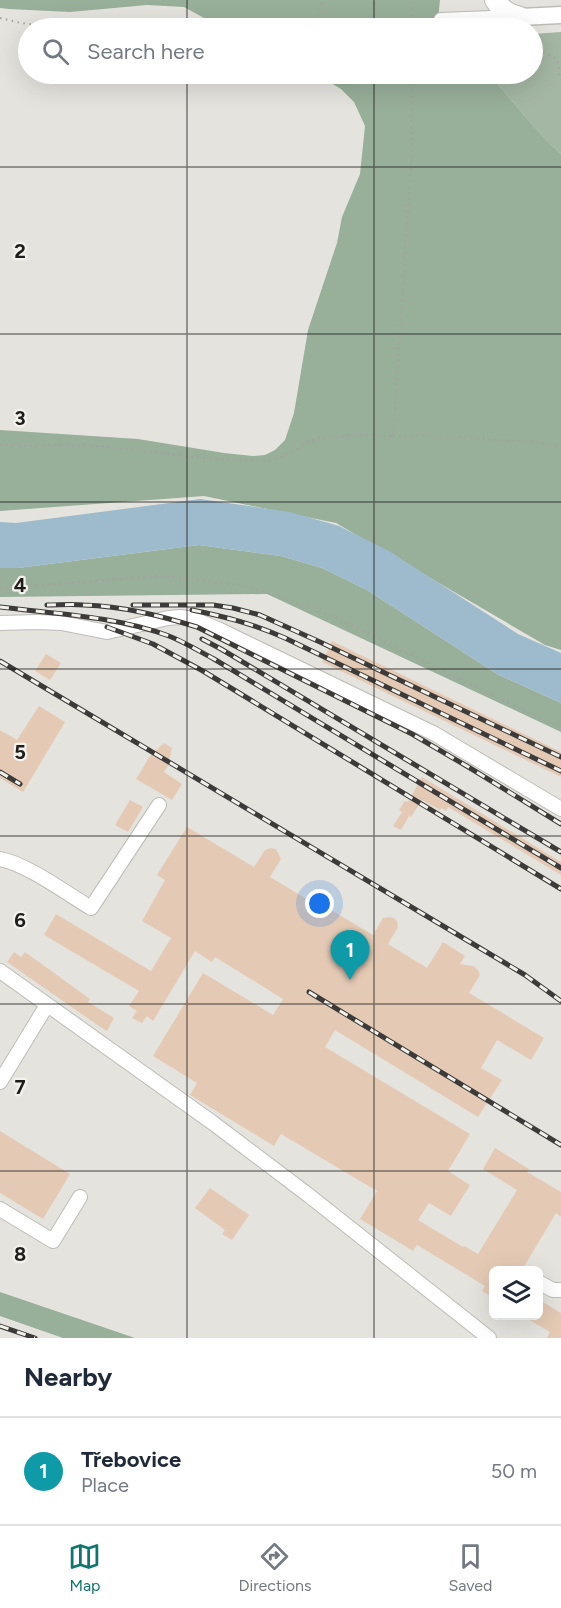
<!DOCTYPE html>
<meta charset="utf-8">
<style>
body{margin:0;font-family:Figtree,sans-serif;background:#f2f2f3;color:#1f2937}
.controls{position:absolute;right:18px;bottom:18px;display:grid;overflow:hidden;border-radius:9px;box-shadow:0 6px 24px #0002}
.controls button{width:54px;height:54px;display:grid;place-items:center;padding:0;border:0;border-bottom:2px solid #e0e1e3;background:#fff;color:#1f2937;font:30px sans-serif}
.you{position:absolute;left:320px;top:904px;width:21px;height:21px;margin:-15px;border:4px solid #fff;border-radius:50%;background:#1a73e8;box-shadow:0 0 0 9px #1a73e833}
.badge{display:grid;place-items:center;width:39px;height:39px;border-radius:50%;background:#0f766e;color:#fff;font-size:20px;font-weight:700}
.pin{position:absolute;translate:-50% -50px;filter:drop-shadow(0 2px 3px #0008)}
.pin::after{content:'';position:absolute;top:32px;width:21px;height:18px;background:inherit;clip-path:polygon(0 0,100% 0,50% 100%)}
.list{margin:0;padding:0;list-style:none}
h2{display:flex;justify-content:space-between;align-items:center;height:78px;margin:0;padding:0 24px;font-size:26px}
h2 small{font-size:20px;font-weight:400;color:#747a83}
.list li{display:grid;grid-template-columns:39px 1fr auto;gap:18px;align-items:center;box-sizing:border-box;height:108px;padding:0 24px;border-top:2px solid #e0e1e3}
.list b{display:block;font-size:22px;white-space:nowrap}
.list p{margin:0;font-size:20px;white-space:nowrap;color:#747a83}
.list em{font-size:20px;font-style:normal;color:#747a83}
.icon{flex:none;width:33px;height:33px;fill:none;stroke:currentColor;stroke-width:2;stroke-linecap:round;stroke-linejoin:round}
.map{position:relative;flex:none;width:561px;height:1338px;overflow:hidden}
.search{position:absolute;background:#fff;box-shadow:0 6px 24px #0002;left:18px;right:18px;top:18px;height:66px;display:flex;align-items:center;gap:15px;box-sizing:border-box;padding:0 21px;border-radius:33px;color:#747a83;font-size:22px}
.sheet{height:186px;background:#fff}
nav{display:flex;justify-content:space-around;align-items:center;box-sizing:border-box;height:84px;border-top:2px solid #e0e1e3;background:#fff;font-size:16px;color:#747a83}
nav a{display:grid;justify-items:center;gap:3px}
nav .on{color:#0f766e}
.map>svg:first-child{display:block}
.green{fill:#a4b6a4}
.forest{fill:#98af99}
.water{fill:#9ebbcd}
.building{fill:#e4cab5}
.lines{fill:none;stroke-linecap:round;stroke-linejoin:round}
.minor-casing{stroke:#bebcb7;stroke-width:16}
.major-casing{stroke:#bebcb7;stroke-width:19}
.highway-casing{stroke:#bebcb7;stroke-width:22}
.path{stroke:#a4a29e;stroke-width:2;stroke-dasharray:1.5 4.5;stroke-linecap:butt}
.minor{stroke:#fff;stroke-width:14}
.major{stroke:#fff;stroke-width:16}
.highway{stroke:#fff;stroke-width:20}
.rail-casing{stroke:#3c3b39;stroke-width:5}
.rail{stroke:#f3f1ec;stroke-width:3;stroke-dasharray:9;stroke-linecap:butt}
.grid{fill:none;stroke:#1e1d1c;stroke-width:1.5;stroke-opacity:0.55}
.grid-label{font-size:20px;text-anchor:middle;font-weight:bold;fill:#1e1d1c;stroke:#f3f1ec;stroke-width:4.5;stroke-linejoin:round;paint-order:stroke}
</style>
<div class="map">
<svg width="561" height="1338" viewBox="0 0 561 1338">
<rect width="100%" height="100%" fill="#e5e3de"/>
<path class="green" d="M 561,32 L 561,154 C 534,130 513,100 488,74 L 532,74 L 533,34 Z"/>
<g class="forest">
<polygon points="0,0 440,0 437,28 215,28 204,18 184,7 147,5 70,12 9,9 0,8"/>
<path d="M 315,74 L 488,74 C 513,100 534,130 561,154 L 561,650 L 545,645 L 336,523 L 204,496 L 0,511 L 0,430 L 138,439 L 224,453 L 253,456 L 265,455 L 275,450 L 285,440 L 294,413 L 308,330 L 337,243 L 342,217 L 360,174 L 365,126 L 354,102 L 341,89 Z"/>
<polygon points="199,545 281,556 322,568 367,590 497,674 561,703 561,732 267,594 0,597 0,568 18,568"/>
<polygon points="0,1292 135,1338 63,1338 0,1316"/>
</g>
<polygon class="water" points="200,499 290,512 339,526 389,551 518,634 561,653 561,703 497,674 367,590 322,568 281,556 199,545 18,568 0,568 0,522 16,523"/>
<g class="building">
<polygon points="332,641 561,752 561,777 322,662"/>
<polygon points="46,654 61,663 50,680 35,671"/>
<polygon points="39,706 65,722 23,792 0,778 0,730 17,740"/>
<polygon points="164,743 172,748 168,766 164,772 182,784 172,800 136,779 150,756"/>
<polygon points="422,777 561,862 561,875 448,807 446,811 441,808 440,810 422,800 411,817 409,816 401,830 393,826 402,812 399,810 405,801 408,802"/>
<polygon points="130,800 143,807 128,832 115,825"/>
<polygon points="187,827 254,867 265,850 271,848 276,849 281,859 270,877 330,913 331,910 373,935 383,918 390,917 394,918 397,921 398,927 388,944 427,968 443,942 465,956 460,964 473,966 478,970 480,975 469,993 544,1038 531,1060 497,1040 481,1068 502,1080 478,1117 335,1030 325,1047 470,1134 448,1171 470,1185 451,1216 429,1203 418,1220 463,1247 464,1246 478,1254 517,1190 483,1169 495,1148 529,1169 527,1172 561,1192 561,1217 556,1213 522,1270 494,1270 494,1298 482,1291 485,1286 417,1245 413,1251 360,1219 377,1191 281,1134 274,1146 190,1095 197,1083 153,1056 203,973 273,1015 283,999 215,957 212,962 195,951 153,1021 147,1016 142,1023 132,1018 137,1011 129,1006 139,991 44,935 56,914 151,971 171,938 142,921 165,880 157,875"/>
<polygon points="14,952 21,957 25,952 90,999 88,1002 114,1018 107,1031 96,1024 7,962"/>
<polygon points="0,1131 70,1174 43,1219 0,1193"/>
<polygon points="210,1188 249,1215 232,1240 222,1234 225,1230 195,1208"/>
<polygon points="538,1299 561,1313 561,1338 547,1338 550,1332 523,1316 538,1316"/>
</g>
<g class="lines">
<defs>
<g id="minor">
<polyline points="441,20 517,17"/>
<polyline points="0,623 37,622 61,623 107,632 168,618 180,617 194,619 220,630 435,734 561,809"/>
<path d="M 0,859 C 27,864 66,893 91,908 L 159,805"/>
<polyline points="0,971 213,1123 307,1194 489,1338"/>
<polyline points="0,1082 47,1005"/>
<polyline points="0,1209 53,1241 80,1197"/>
<polyline points="538,1282 553,1290 561,1290"/>
</g>
<polyline id="major" points="520,17 561,15"/>
<path id="highway" d="M 495,0 C 502,10 508,14 520,17"/>
</defs>
<use href="#minor" class="minor-casing"/>
<use href="#major" class="major-casing"/>
<use href="#highway" class="highway-casing"/>
<g class="path">
<polyline points="0,18 21,23 65,28"/>
<polyline points="315,28 323,0"/>
<polyline points="412,28 412,0"/>
<polyline points="532,49 537,49 557,59 561,80"/>
<path d="M 393,436 C 427,434 462,437 496,440 C 518,441 540,441 561,447"/>
<polyline points="0,445 102,446 202,458 270,461 294,451 308,442 319,438 357,435 393,436 411,167 412,74"/>
<polyline points="0,588 162,576 247,586 328,614 500,699 561,728"/>
</g>
<use href="#minor" class="minor"/>
<use href="#major" class="major"/>
<use href="#highway" class="highway"/>
<defs>
<g id="rail">
<path d="M 47,605 C 59,605 72,604 84,605 C 123,606 161,616 197,627 L 412,734 L 470,768 L 561,824"/>
<polyline points="133,605 213,605 233,608 260,615 320,642 561,757"/>
<path d="M 0,607 C 56,614 115,616 169,636 C 184,642 199,651 214,659 L 561,868"/>
<path d="M 192,610 C 227,617 253,624 285,638 L 561,771"/>
<polyline points="107,627 153,644 203,671 561,889"/>
<polyline points="202,639 221,649 561,852"/>
<polyline points="0,661 525,975 561,1001"/>
<polyline points="0,772 20,784"/>
<polyline points="309,992 561,1145"/>
<polyline points="0,1326 35,1338"/>
</g>
</defs>
<use href="#rail" class="rail-casing"/>
<use href="#rail" class="rail"/>
</g>
<path class="grid" d="M 187,0 L 187,28M 374,0 L 374,28M 187,74 L 187,1338M 374,74 L 374,1338M 0,167 L 561,167M 0,334 L 561,334M 0,502 L 561,502M 0,669 L 561,669M 0,836 L 561,836M 0,1004 L 561,1004M 0,1171 L 561,1171"/>
<g class="grid-label">
<text x="20" y="258">2</text>
<text x="20" y="425">3</text>
<text x="20" y="592">4</text>
<text x="20" y="759">5</text>
<text x="20" y="927">6</text>
<text x="20" y="1094">7</text>
<text x="20" y="1261">8</text>
</g>
</svg>
<div class="controls">
<button><svg class="icon" aria-label="layers" viewBox="0 0 24 24"><path d="M12 4l9 5-9 5-9-5zM3 14l9 5 9-5"/></svg></button>
</div>
<div class="you"></div>
<div class="pin badge" style="left:350px;top:980px;background:#0f9aa8">1</div>
<div class="search"><svg class="icon" aria-label="search" viewBox="0 0 24 24"><circle cx="10" cy="10" r="6"/><path d="M15 15l6 6"/></svg>Search here</div>
</div>
<section class="sheet">
<h2>Nearby<small></small></h2>
<ul class="list">
<li><span class="badge" style="background:#0f9aa8">1</span><div><b>Třebovice</b><p>Place</p></div><em>50 m</em></li>
</ul>
</section>
<nav>
<a class="on"><svg class="icon" aria-label="map" viewBox="0 0 24 24"><path d="M3 6l6-2 6 2 6-2v14l-6 2-6-2-6 2zM9 4v14M15 6v14"/></svg>Map</a>
<a><svg class="icon" aria-label="directions" viewBox="0 0 24 24"><path d="M12 3l9 9-9 9-9-9zM9 14v-3h6M13 9l2 2-2 2"/></svg>Directions</a>
<a><svg class="icon" aria-label="saved" viewBox="0 0 24 24"><path d="M7 4h10v16l-5-4-5 4z"/></svg>Saved</a>
</nav>
